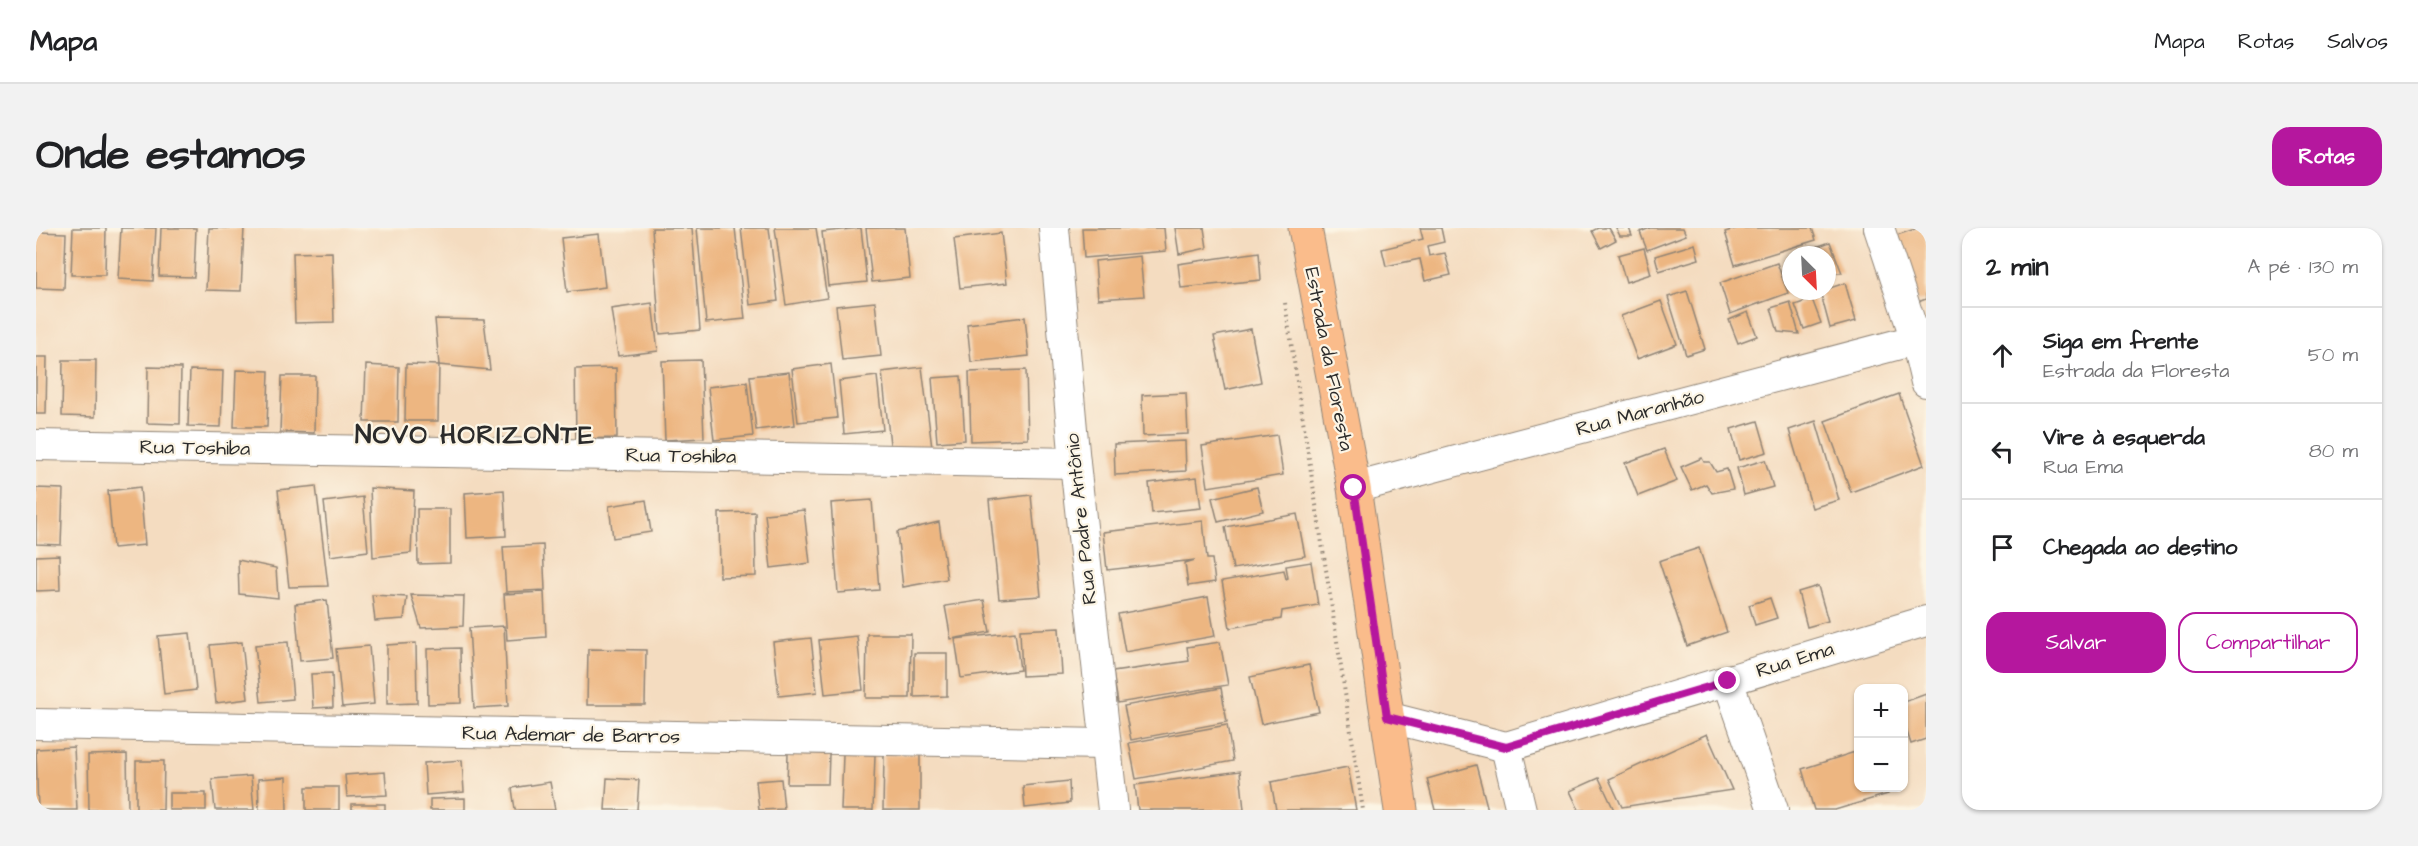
<!DOCTYPE html>
<html lang="pt">
<meta charset="utf-8">
<style>
body{margin:0;font-family:"Architects Daughter",sans-serif;background:#f2f2f2;color:#202124}
.controls{position:absolute;right:18px;bottom:18px;display:grid;overflow:hidden;border-radius:12px;box-shadow:0 2px 4px #0004}
.controls button{width:54px;height:54px;display:grid;place-items:center;padding:0;border:0;border-bottom:2px solid #e0e0e0;background:#fff;color:#202124;font:30px sans-serif}
.compass{position:absolute;left:1746px;top:18px;width:54px;height:54px;border-radius:50%;background:#fff;box-shadow:0 2px 4px #0004;rotate:156deg}
.stop{position:absolute;width:18px;height:18px;margin:-14px;border:4px solid #b5179e;border-radius:50%;background:#fff}
.stop.end{background:#b5179e;border-color:#fff;box-shadow:0 2px 6px #0008}
.list{margin:0;padding:0;list-style:none}
h2{display:flex;justify-content:space-between;align-items:center;height:78px;margin:0;padding:0 24px;font-size:26px}
h2 small{font-size:20px;font-weight:400;color:#757577}
.list li{display:grid;grid-template-columns:39px 1fr auto;gap:18px;align-items:center;box-sizing:border-box;height:96px;padding:0 24px;border-top:2px solid #e0e0e0}
.list b{display:block;font-size:22px;white-space:nowrap}
.list p{margin:0;font-size:20px;white-space:nowrap;color:#757577}
.list em{font-size:20px;font-style:normal;color:#757577}
.actions{display:flex;gap:12px;padding:18px 24px}
.actions a{flex:1;padding:14px 0;border:2px solid #b5179e;border-radius:18px;text-align:center;font-size:21px;color:#b5179e}
.actions .main{background:#b5179e;color:#fff}
.icon{flex:none;width:33px;height:33px;fill:none;stroke:currentColor;stroke-width:2;stroke-linecap:round;stroke-linejoin:round}
.map{position:relative;flex:none;width:1890px;height:582px;overflow:hidden;border-radius:18px}
header{display:flex;align-items:center;gap:36px;box-sizing:border-box;height:84px;padding:0 30px;background:#fff;border-bottom:2px solid #e0e0e0}
header strong{font-size:28px}
nav{display:flex;gap:33px;margin-inline-start:auto;font-size:21px}
.intro{display:flex;align-items:center;justify-content:space-between;box-sizing:border-box;height:144px;padding:0 36px}
h1{margin:0;font-size:42px}
.button{padding:15px 27px;border-radius:18px;background:#b5179e;color:#fff;font-size:21px;font-weight:700}
main{display:flex;gap:36px;padding:0 36px}
aside{flex:1;background:#fff;border-radius:18px;box-shadow:0 2px 4px #0004}
.map>svg:first-child{display:block}
.building{fill:#edb681}
.lines{fill:none;stroke-linecap:round;stroke-linejoin:round}
.minor-casing{stroke:#908476;stroke-width:32}
.major-casing{stroke:#908476;stroke-width:35}
.path{stroke:#908476;stroke-width:4;stroke-dasharray:1.5 4.5;stroke-linecap:butt}
.minor{stroke:#fff;stroke-width:30}
.major{stroke:#fabc8b;stroke-width:33}
.route{stroke:#b5179e;stroke-width:8}
.labels{text-anchor:middle;dominant-baseline:central;stroke-width:4.5;stroke-linejoin:round;paint-order:stroke}
.street-label{font-size:20px;fill:#2b2b2b;stroke:#fcf5e5}
.district-label{font-size:26px;font-weight:bold;letter-spacing:1.5px;fill:#2b2b2b;stroke:#fcf5e5}
</style>
<header>
<strong>Mapa</strong>
<nav><a>Mapa</a><a>Rotas</a><a>Salvos</a></nav>
</header>
<div class="intro"><h1>Onde estamos</h1><a class="button">Rotas</a></div>
<main>
<div class="map">
<svg width="1890" height="582" viewBox="0 0 1890 582">
<rect width="100%" height="100%" fill="#fcf5e5"/>
<filter id="ink" filterUnits="userSpaceOnUse"><feTurbulence type="fractalNoise" baseFrequency=".0167" numOctaves="2"/><feDisplacementMap in="SourceGraphic" scale="12" xChannelSelector="R" yChannelSelector="G"/><feConvolveMatrix kernelMatrix="1 2 1 2 8 2 1 2 1" color-interpolation-filters="sRGB"/></filter>
<filter id="wash" filterUnits="userSpaceOnUse"><feTurbulence type="fractalNoise" baseFrequency=".008" numOctaves="4" result="noise"/><feDisplacementMap in="SourceGraphic" scale="24" xChannelSelector="R" yChannelSelector="G"/><feGaussianBlur stdDeviation="1.35" result="paint"/><feColorMatrix in="noise" values="0 0 0 0 0 0 0 0 0 0 0 0 0 0 0 0 0 1.4 0 .05"/><feComposite in="paint" operator="in"/></filter>
<g filter="url(#wash)">
<rect width="100%" height="100%" fill="#f4dcc0"/>
<g id="blocks">
<g class="building">
<polygon points="37,0 70,0 69,47 35,47"/>
<polygon points="85,0 120,0 117,53 82,51"/>
<polygon points="125,0 160,0 158,49 123,48"/>
<polygon points="173,0 208,0 205,63 170,62"/>
<polygon points="616,0 656,0 664,102 624,106"/>
<polygon points="661,0 699,0 709,91 670,95"/>
<polygon points="705,0 733,0 742,73 714,77"/>
<polygon points="739,0 780,0 791,70 750,77"/>
<polygon points="825,0 831,54 792,58 786,4"/>
<polygon points="830,0 869,0 874,50 836,54"/>
<polygon points="1046,0 1128,0 1130,23 1048,30"/>
<polygon points="1139,0 1168,0 1171,20 1143,26"/>
<polygon points="1384,0 1405,0 1408,14 1391,18 1393,28 1409,25 1415,47 1389,53 1384,31 1350,38 1346,21 1387,11"/>
<polygon points="1562,0 1573,0 1580,12 1565,20 1556,3"/>
<polygon points="1580,0 1593,0 1596,8 1584,8"/>
<polygon points="1614,0 1647,0 1650,7 1611,22 1604,4"/>
<polygon points="1702,0 1776,0 1780,12 1699,37 1689,4"/>
<polygon points="1882,0 1890,0 1890,71 1882,74 1855,9"/>
<polygon points="0,4 30,5 28,61 0,60"/>
<polygon points="965,5 971,55 924,60 918,11"/>
<polygon points="563,6 569,59 531,64 525,10"/>
<polygon points="1794,14 1806,45 1791,45 1791,27 1767,27 1766,24"/>
<polygon points="1659,16 1663,31 1623,43 1619,28"/>
<polygon points="1608,20 1615,46 1590,54 1582,27"/>
<polygon points="296,24 298,94 259,95 257,25"/>
<polygon points="1223,24 1225,52 1145,60 1142,36"/>
<polygon points="1104,28 1108,68 1062,71 1059,33"/>
<polygon points="1741,35 1752,65 1694,86 1684,55"/>
<polygon points="1809,55 1820,93 1794,100 1784,63 1791,63 1791,61"/>
<polygon points="1651,63 1669,121 1650,127 1632,69"/>
<polygon points="1776,71 1785,95 1768,101 1759,77"/>
<polygon points="1625,73 1641,116 1601,131 1585,88"/>
<polygon points="839,74 845,128 806,132 800,78"/>
<polygon points="1754,74 1763,106 1742,104 1735,80"/>
<polygon points="616,75 622,123 582,128 575,81"/>
<polygon points="1712,84 1721,108 1702,115 1693,92"/>
<polygon points="989,89 993,128 935,134 931,96"/>
<polygon points="399,91 448,92 454,142 403,137"/>
<polygon points="1215,101 1225,154 1189,162 1178,108"/>
<polygon points="0,129 11,129 10,186 0,186"/>
<polygon points="27,132 60,132 59,189 26,188"/>
<polygon points="665,132 668,210 629,212 626,133"/>
<polygon points="370,136 403,137 402,193 369,193"/>
<polygon points="795,136 801,190 762,194 756,141"/>
<polygon points="330,137 363,139 362,194 328,194"/>
<polygon points="112,139 145,140 144,196 111,195"/>
<polygon points="886,139 896,220 855,225 846,144"/>
<polygon points="580,140 581,210 540,211 539,141"/>
<polygon points="154,142 187,143 185,199 152,198"/>
<polygon points="200,142 233,143 231,199 198,199"/>
<polygon points="990,142 992,211 935,213 933,144"/>
<polygon points="753,144 759,197 720,202 714,148"/>
<polygon points="246,148 279,148 278,205 244,204"/>
<polygon points="841,148 847,202 808,206 803,153"/>
<polygon points="925,148 929,212 901,214 896,150"/>
<polygon points="711,154 717,208 678,212 672,159"/>
<polygon points="1150,165 1152,206 1107,208 1106,167"/>
<polygon points="1863,166 1888,237 1815,264 1789,193"/>
<polygon points="1722,193 1731,224 1703,232 1695,201"/>
<polygon points="1780,193 1803,272 1776,280 1753,202"/>
<polygon points="1241,207 1247,247 1172,259 1166,218"/>
<polygon points="1149,213 1150,243 1079,247 1078,216"/>
<polygon points="1628,221 1641,253 1602,268 1589,235"/>
<polygon points="1666,230 1668,234 1674,234 1680,244 1691,241 1697,261 1676,265 1670,256 1656,262 1645,239"/>
<polygon points="1729,232 1737,259 1708,267 1701,240"/>
<polygon points="1161,249 1165,280 1116,285 1113,255"/>
<polygon points="280,258 292,358 253,359 242,262"/>
<polygon points="104,259 109,317 77,320 72,263"/>
<polygon points="1221,259 1227,283 1182,294 1176,270"/>
<polygon points="0,260 27,261 25,317 0,316"/>
<polygon points="334,260 378,263 375,325 337,329"/>
<polygon points="468,262 470,308 431,310 429,265"/>
<polygon points="995,267 1005,368 963,371 953,272"/>
<polygon points="327,269 332,323 294,328 288,274"/>
<polygon points="610,272 615,304 577,310 573,278"/>
<polygon points="836,272 843,362 802,365 795,275"/>
<polygon points="381,281 414,281 414,335 382,336"/>
<polygon points="768,282 774,335 735,340 729,286"/>
<polygon points="719,284 720,348 684,349 683,285"/>
<polygon points="1261,286 1269,328 1197,341 1189,299"/>
<polygon points="1167,293 1171,331 1176,331 1179,354 1152,358 1149,335 1159,332 1071,342 1067,304"/>
<polygon points="903,294 911,351 867,359 861,304"/>
<polygon points="507,317 509,362 470,364 467,319"/>
<polygon points="1663,320 1691,404 1651,418 1623,333"/>
<polygon points="23,327 24,362 0,363 0,328"/>
<polygon points="202,332 240,340 242,370 203,366"/>
<polygon points="1275,334 1282,377 1246,383 1245,391 1194,400 1186,353 1248,342 1250,351 1252,350 1250,338"/>
<polygon points="1782,358 1792,393 1771,399 1762,364"/>
<polygon points="508,364 510,409 471,412 468,366"/>
<polygon points="336,367 371,369 368,391 339,393"/>
<polygon points="375,367 428,368 427,398 385,400"/>
<polygon points="1172,369 1179,408 1089,424 1082,386"/>
<polygon points="1734,370 1741,390 1719,397 1713,377"/>
<polygon points="291,372 297,430 264,433 259,376"/>
<polygon points="948,372 954,404 915,411 909,378"/>
<polygon points="468,398 472,478 438,480 433,400"/>
<polygon points="1023,400 1026,446 986,448 984,402"/>
<polygon points="979,404 984,442 925,450 919,411"/>
<polygon points="154,405 160,462 128,466 122,408"/>
<polygon points="831,406 875,406 874,470 830,470"/>
<polygon points="821,408 827,462 789,466 783,412"/>
<polygon points="775,410 781,464 743,468 737,414"/>
<polygon points="206,414 212,471 180,475 174,417"/>
<polygon points="252,414 257,471 225,474 219,417"/>
<polygon points="1184,414 1192,457 1082,475 1077,444 1153,433 1151,419"/>
<polygon points="380,415 381,475 351,476 351,417"/>
<polygon points="333,418 338,476 306,479 300,421"/>
<polygon points="424,420 425,475 392,476 391,421"/>
<polygon points="552,421 610,422 609,477 551,477"/>
<polygon points="878,425 911,425 911,468 878,469"/>
<polygon points="1273,437 1283,484 1225,496 1214,449"/>
<polygon points="296,445 297,479 277,480 275,446"/>
<polygon points="1185,460 1191,494 1095,512 1088,478"/>
<polygon points="1890,466 1890,511 1875,516 1868,495 1868,474"/>
<polygon points="1191,497 1197,533 1100,551 1093,515"/>
<polygon points="1671,506 1696,562 1586,579 1573,551"/>
<polygon points="38,519 41,582 2,582 0,521"/>
<polygon points="1822,523 1822,560 1850,560 1852,566 1799,582 1778,582 1766,541"/>
<polygon points="752,525 793,526 792,556 751,556"/>
<polygon points="91,526 92,582 53,582 52,527"/>
<polygon points="807,526 839,527 837,582 805,582"/>
<polygon points="884,526 884,582 847,582 848,527"/>
<polygon points="426,532 428,564 390,567 388,535"/>
<polygon points="100,533 128,533 127,582 100,582"/>
<polygon points="1440,537 1452,582 1399,582 1391,551"/>
<polygon points="1312,539 1320,582 1240,582 1235,554"/>
<polygon points="1204,543 1208,582 1102,582 1099,557"/>
<polygon points="349,544 351,567 311,569 309,547"/>
<polygon points="215,548 218,582 179,582 176,551"/>
<polygon points="250,549 251,582 223,582 222,551"/>
<polygon points="571,550 603,552 601,582 569,582"/>
<polygon points="1563,550 1578,582 1543,582 1534,563"/>
<polygon points="745,551 748,581 723,582 720,553"/>
<polygon points="1033,553 1034,575 989,580 987,558"/>
<polygon points="514,554 519,582 479,582 476,560"/>
<rect x="270" y="559" width="33" height="23"/>
<rect x="133" y="565" width="37" height="17"/>
<polygon points="429,570 429,582 394,582 394,571"/>
<rect x="316" y="576" width="33" height="6"/>
</g>
</g>
</g>
<g filter="url(#ink)">
<use href="#blocks" fill-opacity="0" stroke="#908476" stroke-width="1.5"/>
<g class="lines">
<defs>
<g id="minor">
<polyline points="1018,0 1039,235 1077,582"/>
<polyline points="1843,0 1880,112 1890,154"/>
<polyline points="0,217 1039,235"/>
<polyline points="1318,260 1890,109"/>
<polyline points="1692,453 1737,582"/>
<polyline points="1351,489 1470,519 1890,393"/>
<polyline points="0,496 1069,516"/>
<polyline points="1470,519 1485,582"/>
</g>
<polyline id="major" points="1269,0 1318,260 1365,582"/>
</defs>
<use href="#minor" class="minor-casing"/>
<use href="#major" class="major-casing"/>
<polyline class="path" points="1249,75 1327,582"/>
<use href="#minor" class="minor"/>
<use href="#major" class="major"/>
</g>
</g>
<g class="lines" filter="url(#ink)">
<polyline class="route" points="1318,260 1351,489 1470,519 1692,453"/>
</g>
<g class="labels">
<g class="street-label">
<text transform="translate(1293 131) rotate(79)">Estrada da Floresta</text>
<text transform="translate(1604 185) rotate(-15)">Rua Maranhão</text>
<text transform="translate(159 220) rotate(1)">Rua Toshiba</text>
<text transform="translate(645 228) rotate(1)">Rua Toshiba</text>
<text transform="translate(1045 291) rotate(-96)">Rua Padre Antônio</text>
<text transform="translate(1759 432) rotate(-17)">Rua Ema</text>
<text transform="translate(535 507) rotate(1)">Rua Ademar de Barros</text>
</g>
<g class="district-label">
<text x="439" y="207">NOVO HORIZONTE</text>
</g>
</g>
</svg>
<div class="controls">
<button>+</button>
<button>−</button>
</div>
<svg class="compass" viewBox="-18 -18 36 36"><path d="M0-13l5 13h-10z" fill="#e53935"/><path d="M0 13l5-13h-10z" fill="#757577"/></svg>
<div class="stop" style="left:1318px;top:260px"></div>
<div class="stop end" style="left:1692px;top:453px"></div>
</div>
<aside>
<h2>2 min<small>A pé · 130 m</small></h2>
<ul class="list">
<li><svg class="icon" aria-label="ahead" viewBox="0 0 24 24"><path d="M12 20V5M6 11l6-6 6 6"/></svg><div><b>Siga em frente</b><p>Estrada da Floresta</p></div><em>50 m</em></li>
<li><svg class="icon" aria-label="left" viewBox="0 0 24 24"><path d="M17 20v-9H6M10 6l-5 5 5 5"/></svg><div><b>Vire à esquerda</b><p>Rua Ema</p></div><em>80 m</em></li>
<li><svg class="icon" aria-label="arrive" viewBox="0 0 24 24"><path d="M6 21V4h12l-3 4 3 4H6"/></svg><div><b>Chegada ao destino</b></div></li>
</ul>
<div class="actions"><a class="main">Salvar</a><a>Compartilhar</a></div>
</aside>
</main>
